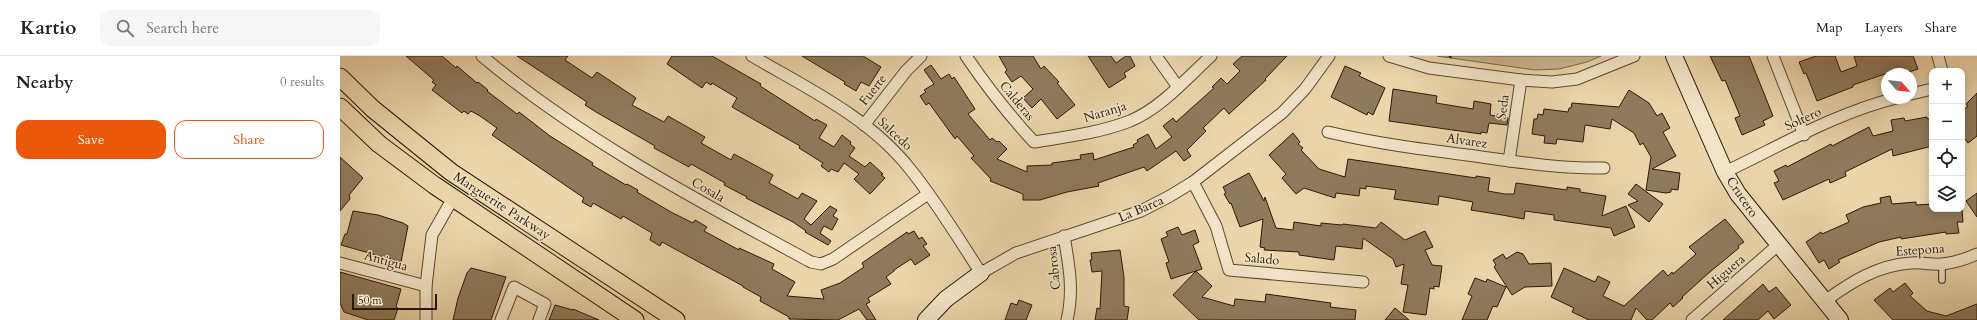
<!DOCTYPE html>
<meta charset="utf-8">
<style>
body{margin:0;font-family:Cardo,serif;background:#f6f6f6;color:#222}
.controls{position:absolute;right:12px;top:12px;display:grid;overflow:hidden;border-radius:8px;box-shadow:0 2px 10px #0003}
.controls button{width:36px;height:36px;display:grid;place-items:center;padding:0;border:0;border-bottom:1px solid #e0e0e0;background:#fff;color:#222;font:20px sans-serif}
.compass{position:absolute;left:1541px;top:12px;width:36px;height:36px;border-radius:50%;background:#fff;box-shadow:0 2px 10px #0003;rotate:117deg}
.scale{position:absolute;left:12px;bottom:10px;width:85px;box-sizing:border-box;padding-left:4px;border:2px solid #2c1808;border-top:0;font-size:11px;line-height:14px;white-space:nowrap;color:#2c1808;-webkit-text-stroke:3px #f3e4c8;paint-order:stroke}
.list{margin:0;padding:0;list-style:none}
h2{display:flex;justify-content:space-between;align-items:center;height:52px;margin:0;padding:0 16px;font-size:17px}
h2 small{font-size:13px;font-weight:400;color:#767676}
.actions{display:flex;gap:8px;padding:12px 16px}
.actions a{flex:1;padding:9px 0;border:1px solid #ea580c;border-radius:12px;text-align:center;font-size:14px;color:#ea580c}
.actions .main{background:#ea580c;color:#fff}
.icon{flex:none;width:22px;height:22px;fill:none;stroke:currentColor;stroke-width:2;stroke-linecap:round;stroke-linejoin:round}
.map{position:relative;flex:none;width:1637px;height:264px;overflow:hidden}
header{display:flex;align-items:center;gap:24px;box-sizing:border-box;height:56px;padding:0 20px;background:#fff;border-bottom:1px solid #e0e0e0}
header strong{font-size:19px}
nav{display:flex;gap:22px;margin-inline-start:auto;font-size:14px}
.search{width:280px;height:36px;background:#f6f6f6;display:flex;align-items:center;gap:10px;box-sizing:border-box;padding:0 14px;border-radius:12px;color:#767676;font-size:15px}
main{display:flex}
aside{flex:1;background:#fff}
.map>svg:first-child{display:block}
.green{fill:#cbb58f;stroke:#7c664c}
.building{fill:#907a5d;stroke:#2c1808}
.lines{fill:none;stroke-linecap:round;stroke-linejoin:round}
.lane-casing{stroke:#5c4731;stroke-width:8}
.street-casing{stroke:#5c4731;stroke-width:13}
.secondary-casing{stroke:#2c1808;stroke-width:18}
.primary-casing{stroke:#2c1808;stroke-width:19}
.path{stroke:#2c1808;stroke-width:2;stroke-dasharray:3 2;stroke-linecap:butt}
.lane{stroke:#f3e4c8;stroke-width:5.5}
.street{stroke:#f3e4c8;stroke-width:11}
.secondary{stroke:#f3e4c8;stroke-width:16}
.primary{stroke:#ecd5ab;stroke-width:17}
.labels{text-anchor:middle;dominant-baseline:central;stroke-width:3;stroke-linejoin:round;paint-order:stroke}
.street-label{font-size:13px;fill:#2c1808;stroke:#f3e4c8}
</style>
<header>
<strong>Kartio</strong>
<div class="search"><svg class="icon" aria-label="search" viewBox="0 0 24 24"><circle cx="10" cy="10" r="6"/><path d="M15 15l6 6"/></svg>Search here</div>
<nav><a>Map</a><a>Layers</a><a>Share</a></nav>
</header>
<main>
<aside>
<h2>Nearby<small>0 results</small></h2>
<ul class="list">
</ul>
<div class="actions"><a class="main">Save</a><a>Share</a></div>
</aside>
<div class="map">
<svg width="1637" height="264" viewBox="0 0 1637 264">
<rect width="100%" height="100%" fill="#ecd5ab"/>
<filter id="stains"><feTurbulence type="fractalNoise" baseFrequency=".005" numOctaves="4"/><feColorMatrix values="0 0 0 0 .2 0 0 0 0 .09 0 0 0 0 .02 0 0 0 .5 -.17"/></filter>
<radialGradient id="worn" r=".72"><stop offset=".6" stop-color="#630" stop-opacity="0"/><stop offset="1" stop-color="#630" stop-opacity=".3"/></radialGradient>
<polygon class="green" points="1097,0 1261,0 1247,6 1219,13 1195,14"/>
<g class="building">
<polygon points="66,0 102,0 116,12 117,10 137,27 138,26 148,34 147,35 177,58 179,56 210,80 253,107 252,109 286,129 287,128 298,134 297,136 331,156 353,167 355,164 367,171 364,175 399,194 399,192 434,208 432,213 455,226 447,240 484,243 481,234 500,227 524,211 522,207 567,176 568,178 574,175 579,183 582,181 587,188 583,190 590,199 575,209 571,203 554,214 554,215 546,221 551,228 528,242 530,246 526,248 536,264 527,264 519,253 498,264 449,263 449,261 420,245 421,241 403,231 403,230 322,186 320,190 310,184 312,177 283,160 281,163 253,147 251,151 242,146 244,142 152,79 157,72 140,60 131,55 128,58 124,55 122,57 92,34 96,29 92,26 94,24"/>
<polygon points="177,0 228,0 225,4 252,22 257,16 296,42 292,49 324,66 328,60 365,81 361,87 391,104 394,98 433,119 429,127 458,143 462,137 477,145 464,163 471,169 490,150 497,154 493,160 498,163 492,174 484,170 480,177 491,185 488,189 465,176 466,175 453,166 406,142 407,141 384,129 385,127 351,108 349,111 314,92 315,90 256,56 245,49 247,46"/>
<polygon points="332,0 372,0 421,28 420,30 475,65 476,63 487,69 479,82 494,91 502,79 511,86 510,88 515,92 509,100 525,111 530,106 543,118 541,119 545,122 530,138 514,123 519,118 504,107 498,116 491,113 489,116 481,110 483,107 459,92 460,90 392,51 397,42 372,27 371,29 366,26 362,32 327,8"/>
<polygon points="462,0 523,0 541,11 529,30 521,26 516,35 504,28 505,26"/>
<polygon points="659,0 693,0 701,13 704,10 719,26 717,27 735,49 717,63 701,43 692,52 683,42 693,33 681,20 672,26 665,16 667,14"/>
<polygon points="748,0 771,0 776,7 786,0 790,0 795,10 784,17 786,21 769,32"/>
<polygon points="902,0 947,0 925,23 926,24 889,58 884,52 863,72 866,75 847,94 851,100 844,105 836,95 807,115 804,111 758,127 759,130 727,136 700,144 683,144 683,138 650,125 651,123 631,102 634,100 617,80 615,83 589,47 586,49 580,40 586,36 584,34 594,28 584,14 591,9 601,23 609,18 612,23 614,21 635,53 628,58 650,84 652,82 657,86 659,85 667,93 657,103 687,116 687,110 712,109 712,107 741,103 740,99 753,97 754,104 794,91 793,89 798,86 797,84 808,78 816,93 832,81 823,70 833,62 836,66 874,32 872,31 881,22 887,28 900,15 893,8"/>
<polygon points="1370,0 1409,0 1433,60 1423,65 1425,69 1402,79 1395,62 1400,60 1385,24 1382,25"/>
<polygon points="1476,0 1495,0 1501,16 1517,10 1514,0 1573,0 1578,13 1566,17 1564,12 1542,19 1513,29 1513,31 1477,45 1466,17 1464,18 1459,6"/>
<polygon points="1005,10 1021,17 1019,20 1045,32 1033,59 1028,56 1027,59 991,41"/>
<polygon points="1053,33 1097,40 1096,47 1133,53 1134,45 1151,48 1150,59 1168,62 1167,69 1149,67 1147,77 1141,76 1141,78 1049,65"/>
<polygon points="1289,34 1309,47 1317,60 1322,57 1330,72 1323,76 1336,100 1312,113 1340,117 1338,134 1331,133 1331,136 1326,137 1306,134 1311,101 1303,87 1300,89 1294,77 1272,63 1270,73 1245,69 1243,86 1217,83 1216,88 1204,87 1205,80 1192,78 1194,63 1197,63 1198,58 1203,59 1204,53 1228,56 1229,52 1231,52 1232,47 1279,51"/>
<polygon points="1637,37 1637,80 1628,87 1622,79 1622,55 1628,50 1626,48"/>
<polygon points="1587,61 1587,63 1592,62 1592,90 1553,100 1552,93 1505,116 1506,120 1490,127 1489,123 1443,144 1434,127 1439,125 1434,115 1446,109 1447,111 1491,88 1492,90 1529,71 1533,80 1553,75 1551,64 1564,62 1565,65"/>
<polygon points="953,77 960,86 958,88 963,92 961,94 979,113 1005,121 1008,103 1136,122 1136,120 1150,122 1148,135 1165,138 1174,138 1176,127 1227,134 1227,131 1240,133 1240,136 1266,140 1262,160 1286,150 1295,171 1274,180 1271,172 1214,164 1214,159 1185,155 1184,163 1162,159 1131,154 1133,146 1099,140 1098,149 1054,143 1056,134 1026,130 1026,133 1020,132 1019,140 996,137 995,142 964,132 956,138 942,122 946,118 929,99"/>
<polygon points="0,101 23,122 9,139 10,143 0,155"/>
<polygon points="909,117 924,145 925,141 936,172 953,174 954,166 981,170 981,167 1002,169 1003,168 1036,172 1041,166 1065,184 1085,175 1093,191 1085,194 1092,209 1102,210 1099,231 1094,230 1094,233 1090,232 1086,259 1063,256 1068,229 1061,228 1064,208 1056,211 1053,203 1023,182 1022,193 996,190 994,204 959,199 959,196 924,194 925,192 920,191 923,163 900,171 891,147 890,148 884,138 886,137 883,131"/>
<polygon points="1296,128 1323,148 1309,166 1288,149 1298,145 1288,138"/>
<polygon points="1637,137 1637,161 1626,145"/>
<polygon points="1550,140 1552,148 1576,146 1576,149 1592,148 1592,153 1622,153 1623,166 1617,166 1619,177 1606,178 1606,176 1561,183 1561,181 1539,186 1498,204 1500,206 1489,213 1484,204 1479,207 1466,186 1481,176 1482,178 1509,166 1506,159 1523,151 1541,147 1540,142"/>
<polygon points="13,155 38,159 63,167 68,170 61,206 1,189 5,178 7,178"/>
<polygon points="1385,163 1404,186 1398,190 1399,192 1371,215 1342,241 1343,242 1333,251 1330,247 1312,264 1307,264 1296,252 1291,264 1249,264 1232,256 1234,252 1211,241 1224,212 1255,226 1258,220 1270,226 1263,240 1284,250 1323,214 1328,220 1332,216 1333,218 1356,198 1349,191"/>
<polygon points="838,171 842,179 855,174 859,186 853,189 862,213 831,223 826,207 829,206 821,183 828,180 826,176"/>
<polygon points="780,194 784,221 784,250 789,251 787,264 755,264 757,252 760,253 762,215 752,216 750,204 752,204 751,197"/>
<polygon points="1177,196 1183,198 1189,208 1211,207 1212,230 1185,231 1172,239 1154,211 1156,209 1153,204 1163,198 1166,203"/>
<polygon points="131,212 166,221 151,264 113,264 118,242 127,217"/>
<polygon points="856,215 872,230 862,241 894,250 895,243 925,246 926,238 991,247 990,251 1016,254 1015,264 859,264 833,239"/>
<polygon points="0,216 61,233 56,251 58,252 54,264 28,264 4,256 0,247"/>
<polygon points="1135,222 1146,226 1147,223 1166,231 1157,251 1153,250 1147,264 1122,264 1132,240 1128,238"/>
<polygon points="1565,227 1573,237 1570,240 1587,255 1606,260 1637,248 1637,264 1553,264 1534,244 1550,232 1553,236"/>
<polygon points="1423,228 1429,236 1436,231 1451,249 1434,263 1428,255 1418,264 1383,264"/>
<polygon points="679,244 692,249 686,264 665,264 671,247 677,249"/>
<polygon points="215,249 233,254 233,253 259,264 209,264"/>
<polygon points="1055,252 1069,264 1045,264"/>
</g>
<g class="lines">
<defs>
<polyline id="lane" points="1602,208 1602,224"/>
<g id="street">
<path d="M 142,0 C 241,83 357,144 471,206 L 481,208 L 493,203 L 588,138"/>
<path d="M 412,0 C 467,32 530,62 570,113 C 596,145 618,182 641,217 L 676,197 L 801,155 L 830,140 L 853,126 L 942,57 L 965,33 L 989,0"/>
<path d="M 626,0 C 647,31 669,59 694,86 C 726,81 759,77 790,65 C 821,52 846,23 871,0"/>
<polyline points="816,0 838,31"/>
<polyline points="1049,0 1089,12 1181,24 1212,26 1237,23 1294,0"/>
<polyline points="1433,0 1464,79"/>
<polyline points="1598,0 1602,15"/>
<polyline points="1571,38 1592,33"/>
<polyline points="524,69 566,15 581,0"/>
<path d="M 988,76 C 1034,87 1080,93 1127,99 C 1172,105 1218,113 1264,112"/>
<polyline points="1169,105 1181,24"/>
<path d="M 1385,116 C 1440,90 1496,57 1556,42"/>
<polyline points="853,126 876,170 889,214 1023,226"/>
<path d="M 724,180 C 729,209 734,235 727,264"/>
<polyline points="0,207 86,230"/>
<path d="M 1485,245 C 1511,226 1538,209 1571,207 C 1581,206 1591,209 1602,208 C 1614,207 1626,203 1637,198"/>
<polyline points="86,264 86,230 92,179 113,142"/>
<polyline points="161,264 174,231 205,248 199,264"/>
<polyline points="1352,264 1438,189"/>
</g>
<g id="secondary">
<polyline points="1334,0 1385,116 1398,138 1500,264"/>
<polyline points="586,264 606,243 641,217"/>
</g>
<g id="primary">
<polyline points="0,21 33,53 111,116 336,264"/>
<polyline points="0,51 39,88 94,129 295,264"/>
</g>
</defs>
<use href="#lane" class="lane-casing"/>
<use href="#street" class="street-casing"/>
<use href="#secondary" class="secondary-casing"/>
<use href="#primary" class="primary-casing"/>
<polyline class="path" points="1109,0 1113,3"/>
<use href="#lane" class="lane"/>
<use href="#street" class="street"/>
<use href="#secondary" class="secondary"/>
<use href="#primary" class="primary"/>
</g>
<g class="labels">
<g class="street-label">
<text transform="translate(533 34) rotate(-52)">Fuerte</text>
<text transform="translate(677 45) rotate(50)">Calderas</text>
<text transform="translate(1163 51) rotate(-82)">Seda</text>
<text transform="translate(765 56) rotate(-17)">Naranja</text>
<text transform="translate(1463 63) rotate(-25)">Soltero</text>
<text transform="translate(555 78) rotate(43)">Salcedo</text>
<text transform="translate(1127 85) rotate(8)">Alvarez</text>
<text transform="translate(368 134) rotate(30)">Cosala</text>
<text transform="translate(1402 141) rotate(56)">Crucero</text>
<text transform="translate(162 150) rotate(33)">Marguerite Parkway</text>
<text transform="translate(801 153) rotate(-23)">La Barca</text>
<text transform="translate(1580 194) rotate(-4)">Estepona</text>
<text transform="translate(922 203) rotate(5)">Salado</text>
<text transform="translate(46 205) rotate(15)">Antigua</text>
<text transform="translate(714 212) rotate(-96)">Cabrosa</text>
<text transform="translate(1386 216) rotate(-41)">Higuera</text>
</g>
</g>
<rect width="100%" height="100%" filter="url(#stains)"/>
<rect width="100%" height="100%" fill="url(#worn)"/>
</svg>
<div class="controls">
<button>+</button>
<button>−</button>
<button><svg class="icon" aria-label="locate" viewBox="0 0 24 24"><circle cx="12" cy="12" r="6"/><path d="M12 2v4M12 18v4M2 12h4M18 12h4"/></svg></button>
<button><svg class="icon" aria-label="layers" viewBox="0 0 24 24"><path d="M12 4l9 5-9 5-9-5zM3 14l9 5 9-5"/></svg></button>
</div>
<svg class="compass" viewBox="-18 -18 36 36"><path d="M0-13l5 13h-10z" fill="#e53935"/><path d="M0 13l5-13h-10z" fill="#767676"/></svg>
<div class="scale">50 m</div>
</div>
</main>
